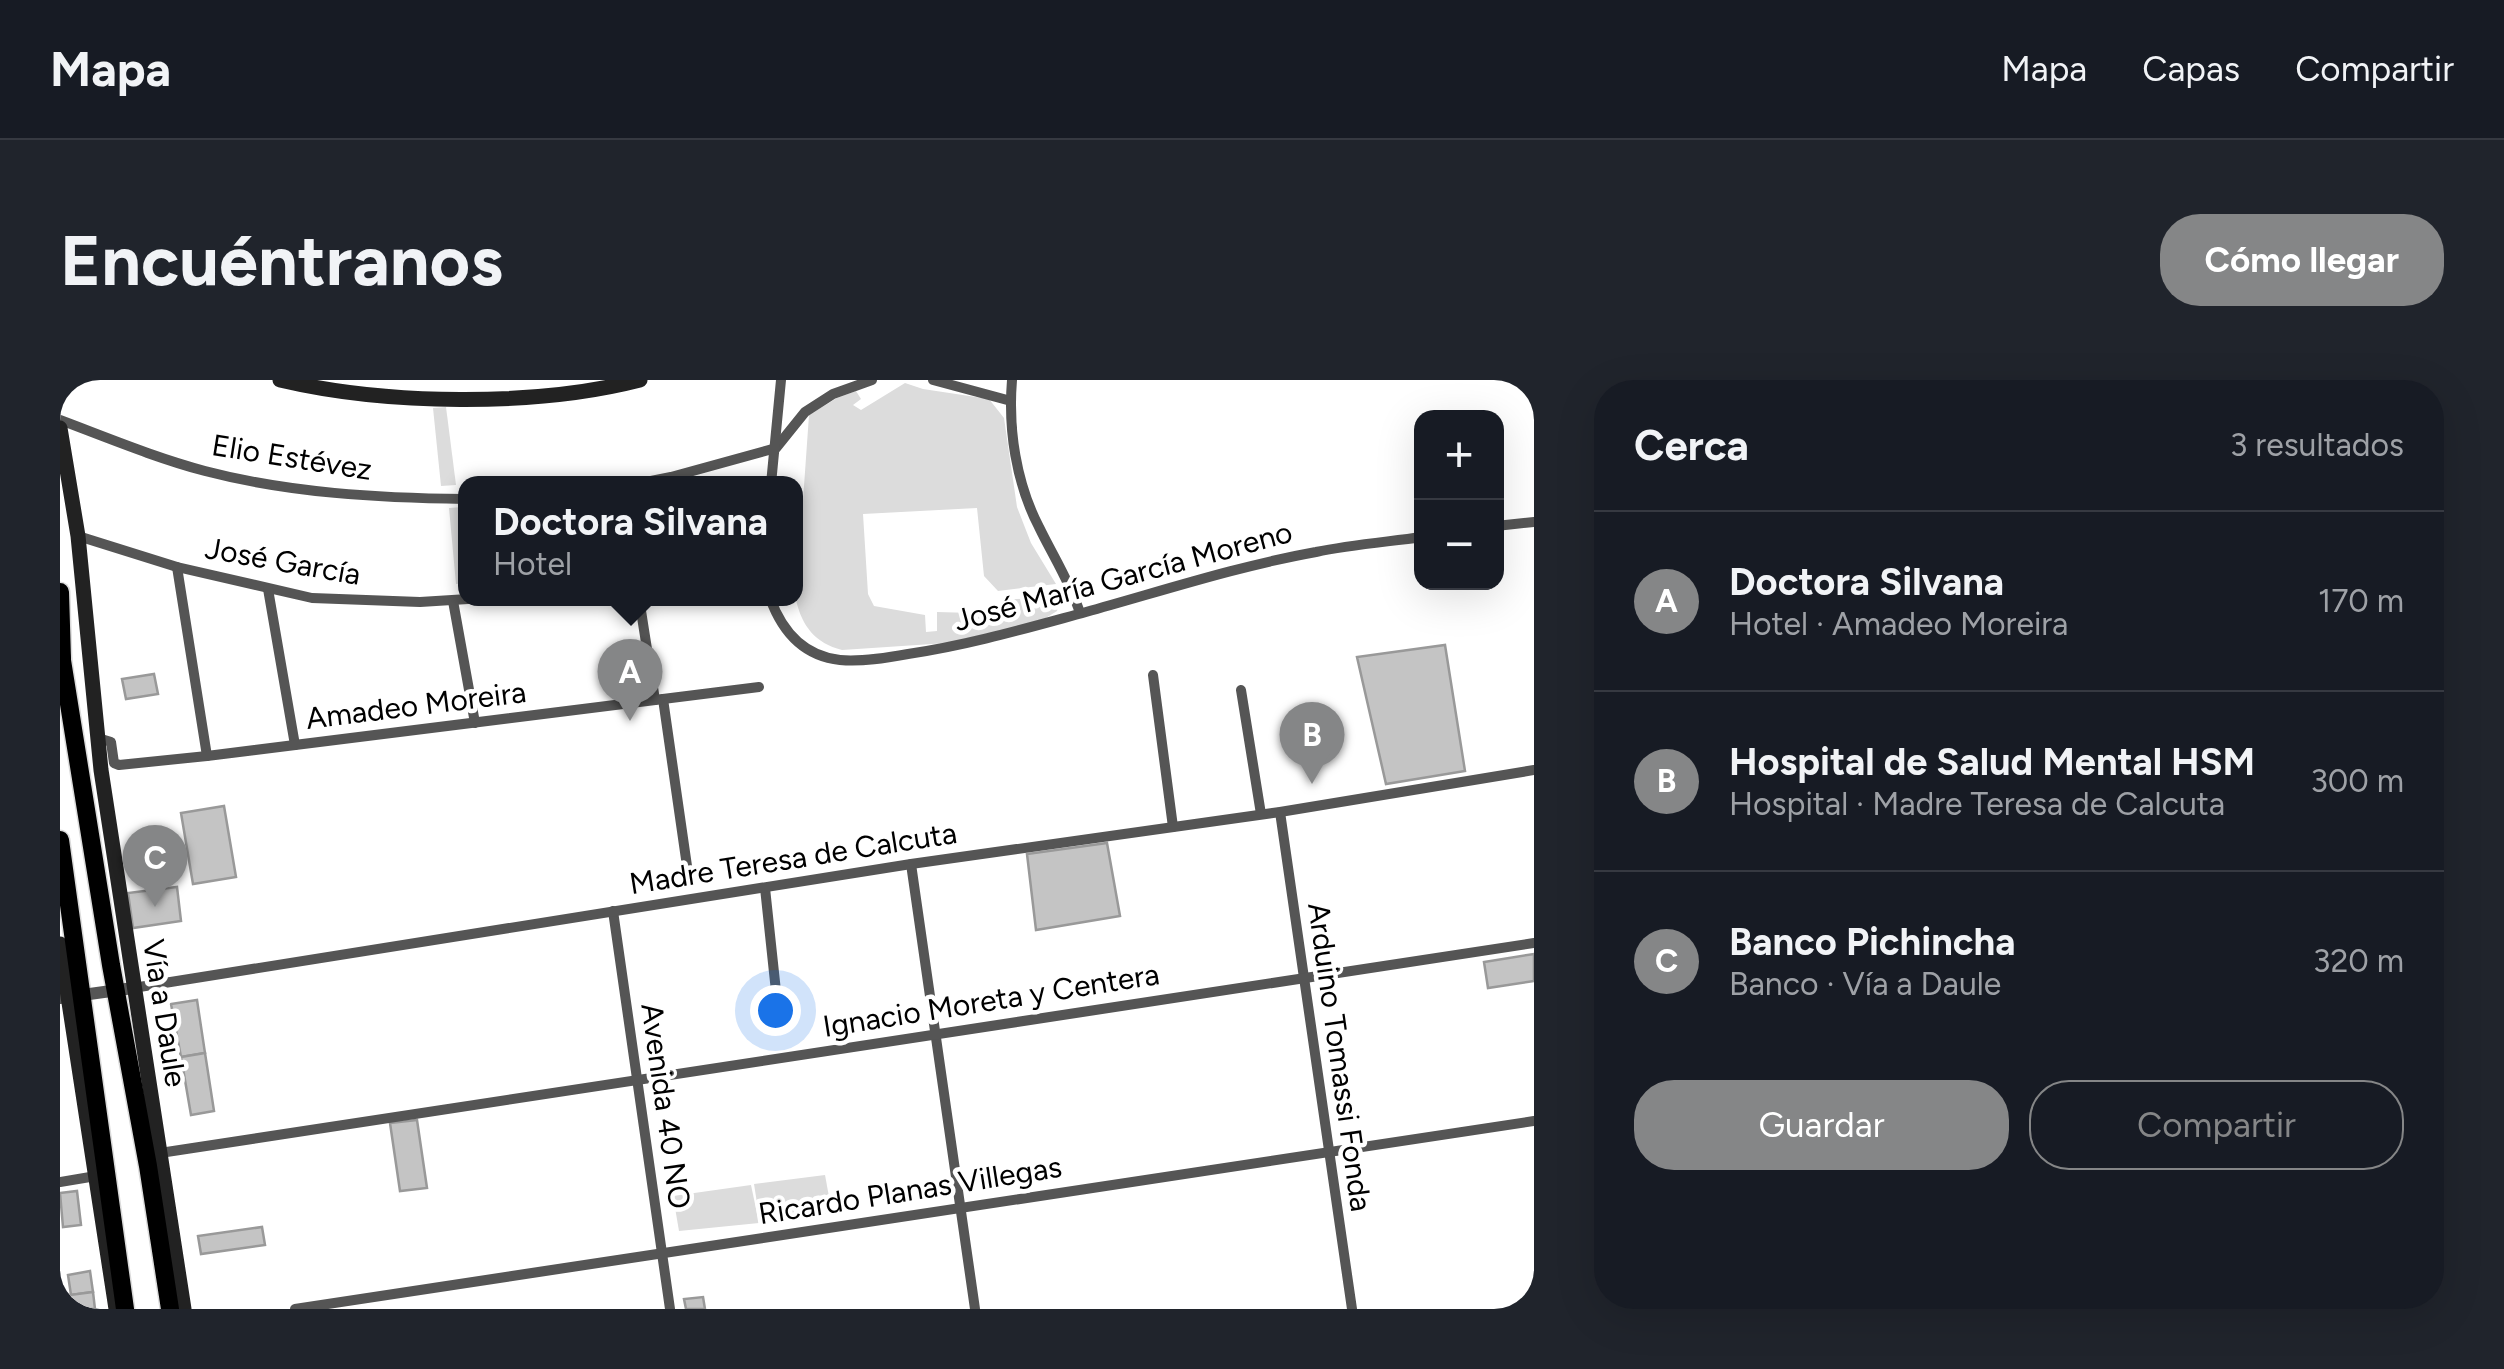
<!DOCTYPE html>
<html lang="es">
<meta charset="utf-8">
<style>
body{margin:0;font-family:Figtree,sans-serif;background:#20242c;color:#f1f3f6}
.controls{position:absolute;right:30px;top:30px;display:grid;overflow:hidden;border-radius:20px;box-shadow:0 10px 40px #0002}
.controls button{width:90px;height:90px;display:grid;place-items:center;padding:0;border:0;border-bottom:2px solid #363941;background:#171b24;color:#f1f3f6;font:50px sans-serif}
.you{position:absolute;left:715px;top:630px;width:35px;height:35px;margin:-25px;border:8px solid #fff;border-radius:50%;background:#1a73e8;box-shadow:0 0 0 15px #1a73e833}
.badge{display:grid;place-items:center;width:65px;height:65px;border-radius:50%;background:#858687;color:#fff;font-size:32px;font-weight:700}
.pin{position:absolute;translate:-50% -82px;filter:drop-shadow(0 2px 5px #0008)}
.pin::after{content:'';position:absolute;top:52px;width:35px;height:30px;background:inherit;clip-path:polygon(0 0,100% 0,50% 100%)}
.popup{position:absolute;left:398px;top:96px;width:345px;height:130px;box-sizing:border-box;display:grid;place-content:center;border-radius:20px;background:#171b24;filter:drop-shadow(0 2px 8px #0005);font-size:32px;white-space:nowrap;color:#9ea1a6}
.popup b{font-size:38px;color:#f1f3f6}
.popup::after{content:'';position:absolute;left:50%;top:100%;margin-left:-20px;border:20px solid transparent;border-top-color:#171b24}
.list{margin:0;padding:0;list-style:none}
h2{display:flex;justify-content:space-between;align-items:center;height:130px;margin:0;padding:0 40px;font-size:42px}
h2 small{font-size:32px;font-weight:400;color:#9ea1a6}
.list li{display:grid;grid-template-columns:65px 1fr auto;gap:30px;align-items:center;box-sizing:border-box;height:180px;padding:0 40px;border-top:2px solid #363941}
.list b{display:block;font-size:38px;white-space:nowrap}
.list p{margin:0;font-size:32px;white-space:nowrap;color:#9ea1a6}
.list em{font-size:32px;font-style:normal;color:#9ea1a6}
.actions{display:flex;gap:20px;padding:30px 40px}
.actions a{flex:1;padding:22px 0;border:2px solid #858687;border-radius:40px;text-align:center;font-size:35px;color:#858687}
.actions .main{background:#858687;color:#fff}
.map{position:relative;flex:none;width:1474px;height:929px;overflow:hidden;border-radius:40px}
header{display:flex;align-items:center;gap:60px;box-sizing:border-box;height:140px;padding:0 50px;background:#171b24;border-bottom:2px solid #363941}
header strong{font-size:48px}
nav{display:flex;gap:55px;margin-inline-start:auto;font-size:35px}
.intro{display:flex;align-items:center;justify-content:space-between;box-sizing:border-box;height:240px;padding:0 60px}
h1{margin:0;font-size:70px}
.button{padding:25px 45px;border-radius:40px;background:#858687;color:#fff;font-size:35px;font-weight:700}
main{display:flex;gap:60px;padding:0 60px}
aside{flex:1;background:#171b24;border-radius:40px;box-shadow:0 10px 40px #0002}
.map>svg:first-child{display:block}
.green{fill:#dcdcdc}
.building{fill:#c4c4c4;stroke:#999;stroke-width:2.5}
.lines{fill:none;stroke-linecap:round;stroke-linejoin:round}
.primary-casing{stroke:#dbdbdb;stroke-width:21}
.minor{stroke:#555;stroke-width:10}
.tertiary{stroke:#555;stroke-width:12}
.secondary{stroke:#222;stroke-width:15}
.primary{stroke:#000;stroke-width:18}
.labels{text-anchor:middle;dominant-baseline:central;stroke-width:9;stroke-linejoin:round;paint-order:stroke}
.street-label{font-size:30px;fill:#000;stroke:#fff}
</style>
<header>
<strong>Mapa</strong>
<nav><a>Mapa</a><a>Capas</a><a>Compartir</a></nav>
</header>
<div class="intro"><h1>Encuéntranos</h1><a class="button">Cómo llegar</a></div>
<main>
<div class="map">
<svg width="1474" height="929" viewBox="0 0 1474 929">
<rect width="100%" height="100%" fill="#fff"/>
<g class="green">
<path d="M 845,3 L 863,9 L 929,19 L 944,38 L 957,127 L 971,163 L 996,204 L 938,211 L 924,196 L 917,128 L 803,134 L 808,214 L 814,226 L 865,235 L 866,252 L 877,251 L 877,232 L 947,234 L 952,219 L 1001,218 L 997,231 L 981,241 L 887,263 L 782,270 C 755,263 742,246 736,220 L 749,35 L 777,18 L 796,11 L 801,19 L 793,25 L 801,30 Z"/>
<polygon points="386,27 396,105 381,106 373,28"/>
<polygon points="403,127 405,203 396,204 389,128"/>
<polygon points="765,795 772,833 700,842 694,804"/>
<polygon points="691,805 699,843 619,851 613,816"/>
</g>
<g class="building">
<polygon points="1385,265 1405,391 1326,404 1297,277"/>
<polygon points="94,294 98,314 66,319 62,299"/>
<polygon points="164,426 176,497 133,504 121,433"/>
<polygon points="1047,463 1060,536 976,550 967,474"/>
<polygon points="117,507 121,541 73,548 68,513"/>
<polygon points="1474,574 1474,601 1428,608 1424,582"/>
<polygon points="137,620 145,673 121,677 111,624"/>
<polygon points="145,673 154,731 131,735 121,677"/>
<polygon points="357,740 367,808 340,811 330,743"/>
<polygon points="17,811 21,845 3,847 0,813"/>
<polygon points="202,847 205,865 141,874 138,856"/>
<polygon points="30,891 33,912 11,915 8,895"/>
<polygon points="33,912 35,929 4,929 2,916"/>
<polygon points="643,917 645,929 626,929 624,919"/>
</g>
<g class="lines">
<defs>
<g id="primary">
<polyline points="0,212 2,279"/>
<polyline points="0,268 51,585 88,786 110,929"/>
<polyline points="0,460 65,929"/>
</g>
</defs>
<use href="#primary" class="primary-casing"/>
<g class="minor">
<polyline points="873,0 951,21"/>
<path d="M 952,0 C 948,49 956,103 979,147 C 993,176 1010,202 1020,233"/>
<path d="M 0,40 C 48,58 96,78 145,91 C 229,113 319,118 405,119"/>
<polyline points="576,104 611,97 716,68 745,32 773,14 812,0"/>
<polyline points="711,104 721,0"/>
<polyline points="1436,146 1474,142"/>
<polyline points="18,156 117,187 252,218 360,222 424,218"/>
<polyline points="117,187 147,376"/>
<polyline points="208,209 235,365"/>
<polyline points="579,218 595,320"/>
<path d="M 710,218 C 722,251 743,276 780,280 C 802,282 826,278 848,274 C 909,265 967,248 1026,232 C 1102,211 1178,186 1256,172 C 1290,165 1326,162 1362,157"/>
<polyline points="393,221 415,343"/>
<polyline points="1093,295 1113,447"/>
<polyline points="1181,310 1201,434"/>
<polyline points="603,319 627,486"/>
<polyline points="38,358 51,362 54,383 59,385 147,376 699,307"/>
<polyline points="1220,432 1292,929"/>
<polyline points="851,484 915,929"/>
<polyline points="705,508 718,630"/>
<polyline points="553,531 610,929"/>
<polyline points="73,608 851,484 1220,432 1474,390"/>
<polyline points="100,773 1474,563"/>
<polyline points="0,802 36,796"/>
<polyline points="235,929 1474,741"/>
</g>
<polyline class="tertiary" points="0,618 73,608"/>
<g class="secondary">
<path d="M 220,0 C 326,25 475,27 580,0"/>
<polyline points="0,48 18,156 41,390 124,929"/>
<polyline points="0,564 56,929"/>
</g>
<use href="#primary" class="primary"/>
</g>
<g class="labels">
<g class="street-label">
<text transform="translate(232 77) rotate(9)">Elio Estévez</text>
<text transform="translate(223 181) rotate(10)">José García</text>
<text transform="translate(1063 196) rotate(-15)">José María García Moreno</text>
<text transform="translate(356 325) rotate(-7)">Amadeo Moreira</text>
<text transform="translate(733 478) rotate(-9)">Madre Teresa de Calcuta</text>
<text transform="translate(931 620) rotate(-9)">Ignacio Moreta y Centera</text>
<text transform="translate(105 633) rotate(81)">Vía a Daule</text>
<text transform="translate(1280 677) rotate(82)">Arduino Tomassi Fonda</text>
<text transform="translate(606 726) rotate(82)">Avenida 40 NO</text>
<text transform="translate(850 810) rotate(-9)">Ricardo Planas Villegas</text>
</g>
</g>
</svg>
<div class="controls">
<button>+</button>
<button>−</button>
</div>
<div class="you"></div>
<div class="pin badge" style="left:570px;top:341px">A</div>
<div class="popup"><b>Doctora Silvana</b>Hotel</div>
<div class="pin badge" style="left:1252px;top:404px">B</div>
<div class="pin badge" style="left:95px;top:527px">C</div>
</div>
<aside>
<h2>Cerca<small>3 resultados</small></h2>
<ul class="list">
<li><span class="badge">A</span><div><b>Doctora Silvana</b><p>Hotel · Amadeo Moreira</p></div><em>170 m</em></li>
<li><span class="badge">B</span><div><b>Hospital de Salud Mental HSM</b><p>Hospital · Madre Teresa de Calcuta</p></div><em>300 m</em></li>
<li><span class="badge">C</span><div><b>Banco Pichincha</b><p>Banco · Vía a Daule</p></div><em>320 m</em></li>
</ul>
<div class="actions"><a class="main">Guardar</a><a>Compartir</a></div>
</aside>
</main>
